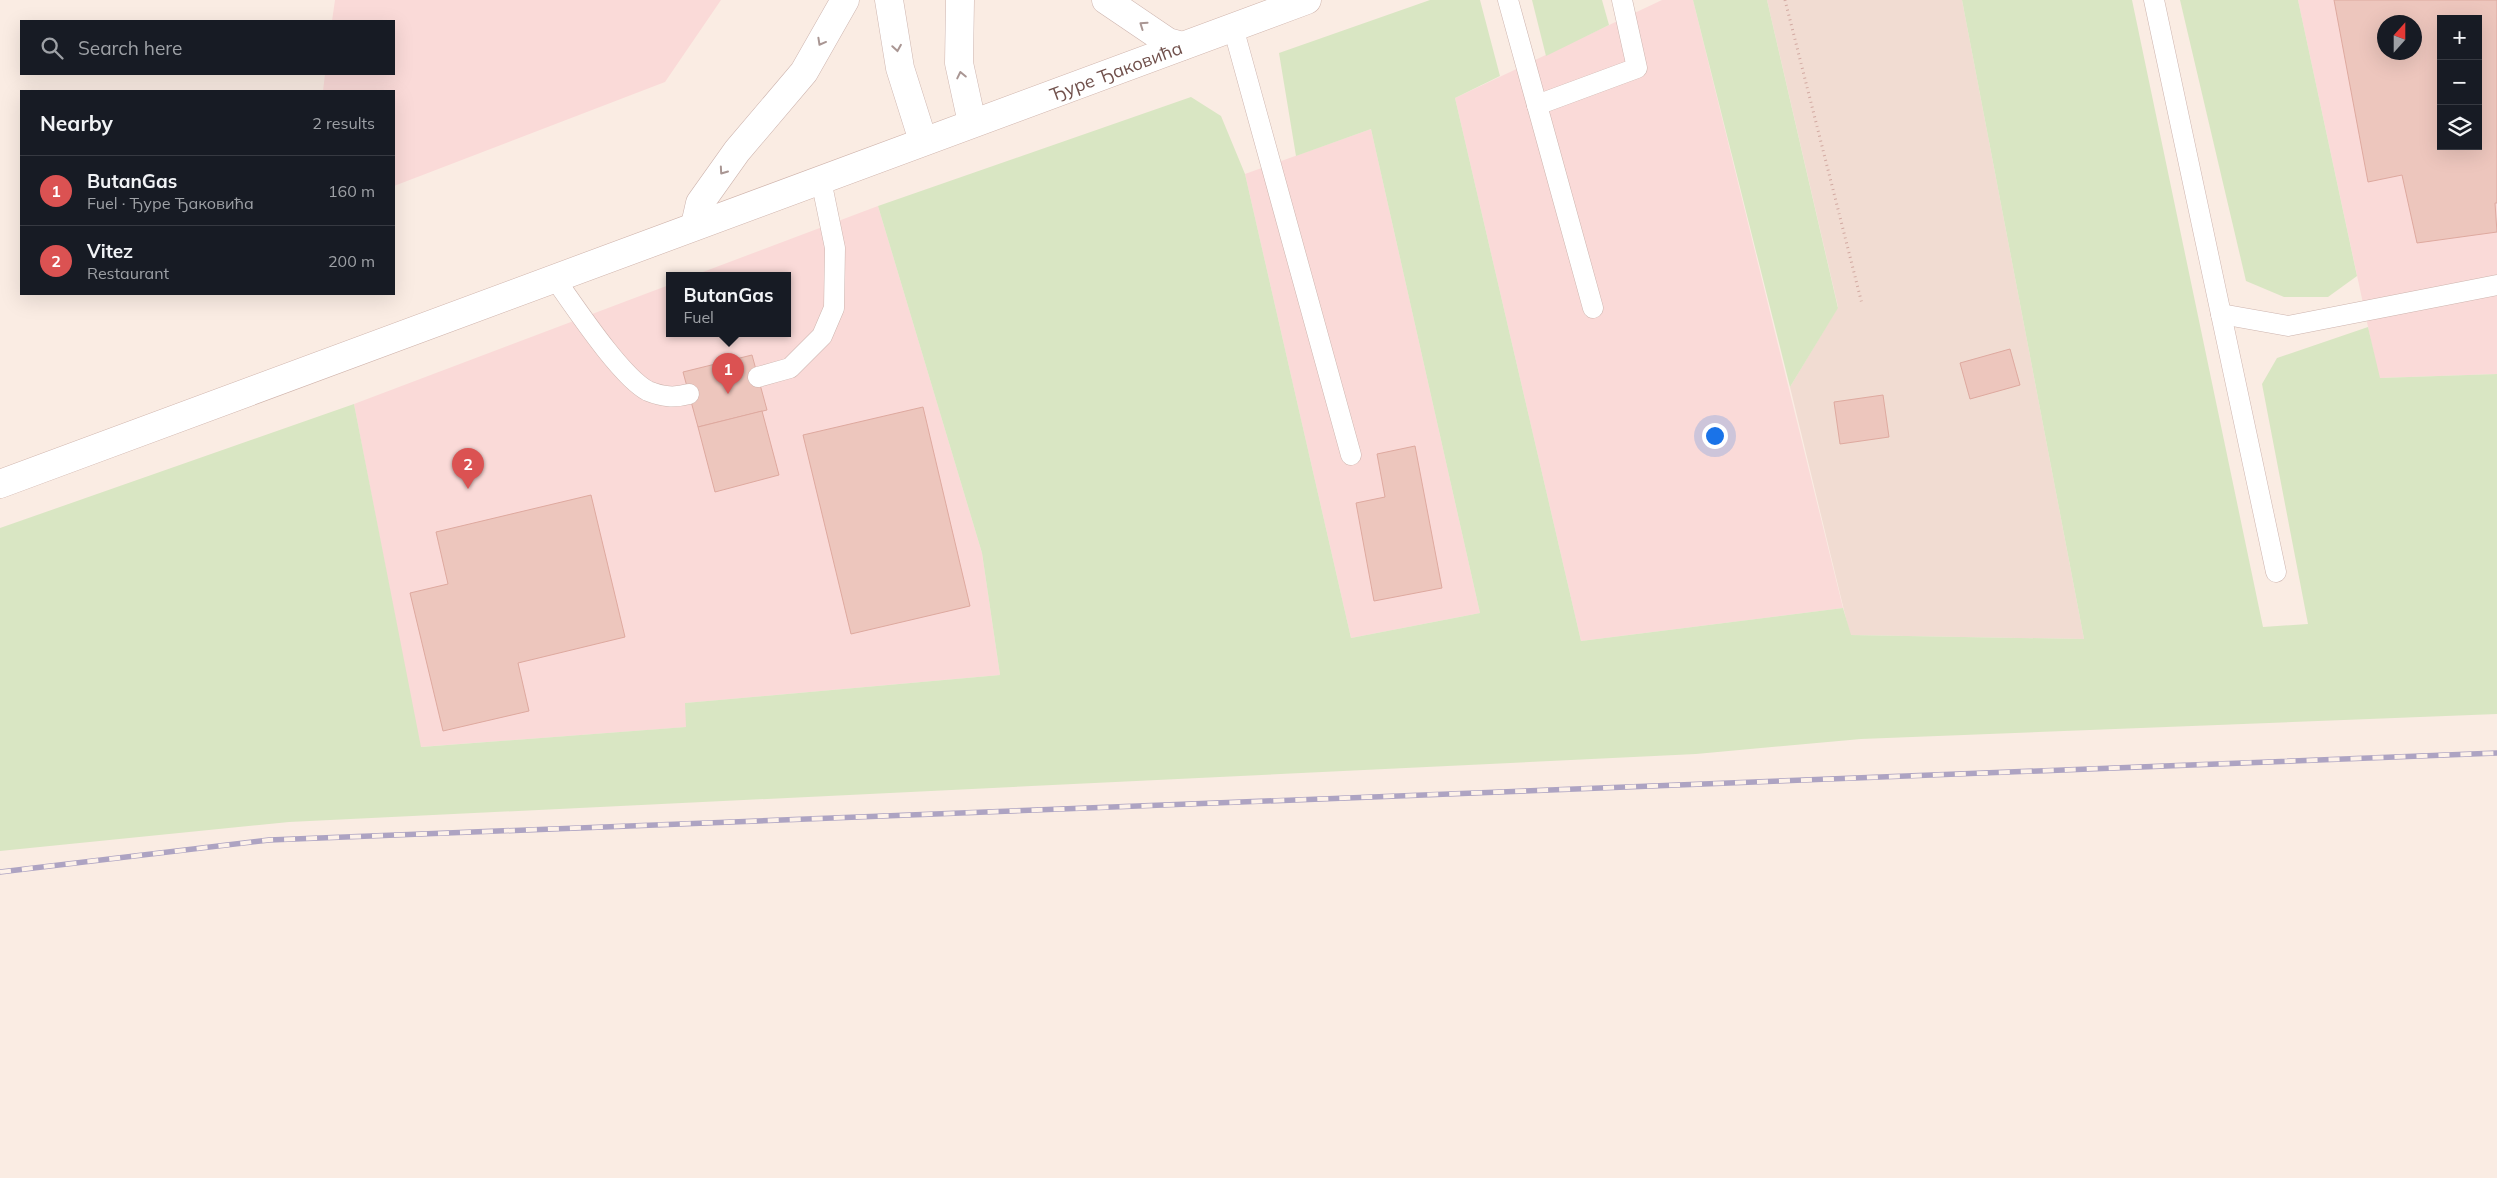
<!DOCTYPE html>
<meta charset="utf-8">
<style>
body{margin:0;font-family:Mulish,sans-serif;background:#242831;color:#f1f3f6}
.controls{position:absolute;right:15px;top:15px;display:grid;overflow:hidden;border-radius:0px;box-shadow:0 5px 20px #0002}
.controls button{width:45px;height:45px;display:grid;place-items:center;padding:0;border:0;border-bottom:1px solid #363941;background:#171b24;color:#f1f3f6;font:25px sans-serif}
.compass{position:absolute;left:2377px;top:15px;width:45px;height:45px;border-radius:50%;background:#171b24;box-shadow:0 5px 20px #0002;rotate:21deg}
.you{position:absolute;left:1714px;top:435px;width:18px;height:18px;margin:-12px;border:4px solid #fff;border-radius:50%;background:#1a73e8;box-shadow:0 0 0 8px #1a73e833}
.badge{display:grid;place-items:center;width:32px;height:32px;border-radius:50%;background:#db5252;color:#fff;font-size:16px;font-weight:700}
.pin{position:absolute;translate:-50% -41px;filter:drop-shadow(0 1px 2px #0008)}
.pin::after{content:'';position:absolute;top:26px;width:18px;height:15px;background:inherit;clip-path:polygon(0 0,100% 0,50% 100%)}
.popup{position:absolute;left:666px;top:272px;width:125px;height:65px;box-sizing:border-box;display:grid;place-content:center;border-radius:0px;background:#171b24;filter:drop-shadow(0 1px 4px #0005);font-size:16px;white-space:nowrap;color:#9ea1a6}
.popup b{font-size:19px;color:#f1f3f6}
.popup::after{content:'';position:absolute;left:50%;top:100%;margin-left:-10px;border:10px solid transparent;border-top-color:#171b24}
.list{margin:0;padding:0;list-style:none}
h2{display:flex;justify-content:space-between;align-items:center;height:65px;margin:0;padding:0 20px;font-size:21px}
h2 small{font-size:16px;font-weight:400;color:#9ea1a6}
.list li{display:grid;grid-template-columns:32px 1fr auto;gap:15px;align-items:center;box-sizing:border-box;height:70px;padding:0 20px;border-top:1px solid #363941}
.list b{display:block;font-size:19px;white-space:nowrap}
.list p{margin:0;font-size:16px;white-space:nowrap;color:#9ea1a6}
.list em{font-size:16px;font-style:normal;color:#9ea1a6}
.icon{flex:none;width:28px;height:28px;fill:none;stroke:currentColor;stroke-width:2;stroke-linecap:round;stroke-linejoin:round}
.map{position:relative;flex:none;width:2497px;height:1178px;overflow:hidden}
.search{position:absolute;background:#171b24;box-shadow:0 5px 20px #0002;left:20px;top:20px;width:375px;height:55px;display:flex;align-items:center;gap:12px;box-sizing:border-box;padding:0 18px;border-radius:0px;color:#9ea1a6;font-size:19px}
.panel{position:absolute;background:#171b24;box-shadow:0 5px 20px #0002;left:20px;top:90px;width:375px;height:205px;border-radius:0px}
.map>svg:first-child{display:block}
.residential{fill:#f1dcd2}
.commercial{fill:#fadad8;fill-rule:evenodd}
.green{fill:#d9e6c3}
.building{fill:#edc6bd;stroke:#dea99f;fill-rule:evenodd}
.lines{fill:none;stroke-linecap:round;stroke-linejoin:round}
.lane-casing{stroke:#cdb4ae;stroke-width:21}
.street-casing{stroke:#cdb4ae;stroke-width:29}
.secondary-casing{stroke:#cfb3ab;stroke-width:29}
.path{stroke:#d2a9a1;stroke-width:3;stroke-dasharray:1 4;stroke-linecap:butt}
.lane{stroke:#fff;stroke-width:20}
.street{stroke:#fff;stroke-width:28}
.secondary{stroke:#fff;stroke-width:28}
.rail-casing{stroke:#ada3c2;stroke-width:5.5}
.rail{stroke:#fdf1e9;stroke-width:4;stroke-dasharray:11;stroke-linecap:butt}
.oneway{stroke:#a99693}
.labels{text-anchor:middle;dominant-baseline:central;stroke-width:5;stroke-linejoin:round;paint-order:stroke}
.street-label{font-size:18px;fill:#70504b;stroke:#fdf1e9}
</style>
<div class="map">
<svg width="2497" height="1178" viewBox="0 0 2497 1178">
<rect width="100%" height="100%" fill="#faece3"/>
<polygon class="residential" points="1767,0 1962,0 2084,639 1850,635 1790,387 1838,307"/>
<g class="commercial">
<polygon points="335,0 721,0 665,82 394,186 394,91 323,91 325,74 394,74 394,21 332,21"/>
<polygon points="1662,0 1693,0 1843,608 1581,641 1455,98"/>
<path d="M 2298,0 L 2497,0 L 2497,374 L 2379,378 ZM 2441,19 L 2478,19 L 2478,146 L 2441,146 ZM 2384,22 L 2414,22 L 2414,52 L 2384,52 Z"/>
<polygon points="1371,129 1480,613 1351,638 1245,174"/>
<polygon points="878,206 982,553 1000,675 686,703 687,727 420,747 354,404 669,285 669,333 787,333 787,275 695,275"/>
</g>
<g class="green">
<polygon points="1430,0 1480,0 1500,76 1455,98 1581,641 1843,608 1851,635 2084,639 1962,0 2132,0 2263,627 2308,624 2262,384 2277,358 2368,327 2380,378 2497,374 2497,714 1861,739 1696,754 289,822 0,851 0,528 354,404 421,747 686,727 685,703 1000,675 982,553 878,206 1191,97 1221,116 1245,174 1351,638 1480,613 1371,129 1296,156 1279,53"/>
<polygon points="1532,0 1602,0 1609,25 1546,56"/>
<polygon points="1693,0 1767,0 1838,308 1790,387"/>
<polygon points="2180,0 2298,0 2357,276 2328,297 2284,297 2246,281"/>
</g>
<g class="building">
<path d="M 2334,0 L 2497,0 L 2497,203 L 2495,203 L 2497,232 L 2417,243 L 2402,175 L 2368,182 ZM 2441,19 L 2478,19 L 2478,146 L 2441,146 ZM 2384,22 L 2414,22 L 2414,52 L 2384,52 Z"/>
<polygon points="2010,349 2020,385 1970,399 1960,363"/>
<polygon points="752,355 767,410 698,427 683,372"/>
<polygon points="1883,395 1889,437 1840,444 1834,402"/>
<polygon points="923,407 970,606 851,634 803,435"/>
<polygon points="762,411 779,475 715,492 698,427"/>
<polygon points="1415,446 1442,588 1374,601 1356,503 1385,497 1377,454"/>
<polygon points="591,495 625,637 518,663 529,711 443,731 410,593 448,584 436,532"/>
</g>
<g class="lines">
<defs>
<g id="lane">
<polyline points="1508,0 1593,308"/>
<polyline points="2154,0 2276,572"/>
<polyline points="1233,27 1351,455"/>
<polyline points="1537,105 1637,68 1622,0"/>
<path d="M 555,279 C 575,307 621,377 648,391 C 663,397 674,398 689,394"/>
<polyline points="2221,314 2288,326 2497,285"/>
<polyline points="758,377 790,368 822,336 834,308 835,248 821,180"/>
</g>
<g id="street">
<polyline points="889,0 900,68 923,141"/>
<polyline points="960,0 959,63 972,123"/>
<polyline points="1106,0 1168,42 1182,46"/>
<polyline points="695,225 700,203 737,151 804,72 845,0"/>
</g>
<g id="secondary">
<path id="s1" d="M 0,484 L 1307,0"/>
</g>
</defs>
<use href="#lane" class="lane-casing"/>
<use href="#street" class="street-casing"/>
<use href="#secondary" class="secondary-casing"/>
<polyline class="path" points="1785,0 1862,304"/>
<use href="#lane" class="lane"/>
<use href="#street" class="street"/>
<use href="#secondary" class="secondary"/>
<defs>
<polyline id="rail" points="0,872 269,840 2497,753"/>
</defs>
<use href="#rail" class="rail-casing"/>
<use href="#rail" class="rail"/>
</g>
<defs><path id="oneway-chevron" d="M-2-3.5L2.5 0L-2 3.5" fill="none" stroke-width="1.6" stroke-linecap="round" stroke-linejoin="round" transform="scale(1.25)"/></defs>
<g class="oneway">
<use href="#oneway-chevron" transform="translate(1143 25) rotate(-145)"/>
<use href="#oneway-chevron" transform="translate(821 42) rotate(119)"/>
<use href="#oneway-chevron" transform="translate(897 48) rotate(81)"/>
<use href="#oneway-chevron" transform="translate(961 75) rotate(-102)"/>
<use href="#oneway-chevron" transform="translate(723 171) rotate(125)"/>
</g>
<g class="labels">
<g class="street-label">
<text stroke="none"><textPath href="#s1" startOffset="1190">Ђуре Ђаковића</textPath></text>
</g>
</g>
</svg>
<div class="controls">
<button>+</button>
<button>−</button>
<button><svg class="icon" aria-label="layers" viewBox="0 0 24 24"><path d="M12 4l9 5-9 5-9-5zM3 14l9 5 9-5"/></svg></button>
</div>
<svg class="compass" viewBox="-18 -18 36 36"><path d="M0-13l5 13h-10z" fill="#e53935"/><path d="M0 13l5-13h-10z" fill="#9ea1a6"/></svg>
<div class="you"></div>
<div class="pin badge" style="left:728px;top:394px">1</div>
<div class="popup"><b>ButanGas</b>Fuel</div>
<div class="pin badge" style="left:468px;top:489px">2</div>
<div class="search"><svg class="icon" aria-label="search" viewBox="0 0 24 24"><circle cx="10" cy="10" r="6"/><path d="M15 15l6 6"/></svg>Search here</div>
<section class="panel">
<h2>Nearby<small>2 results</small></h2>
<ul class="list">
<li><span class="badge">1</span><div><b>ButanGas</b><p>Fuel · Ђуре Ђаковића</p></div><em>160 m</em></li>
<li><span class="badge">2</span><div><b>Vitez</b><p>Restaurant</p></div><em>200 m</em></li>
</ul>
</section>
</div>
